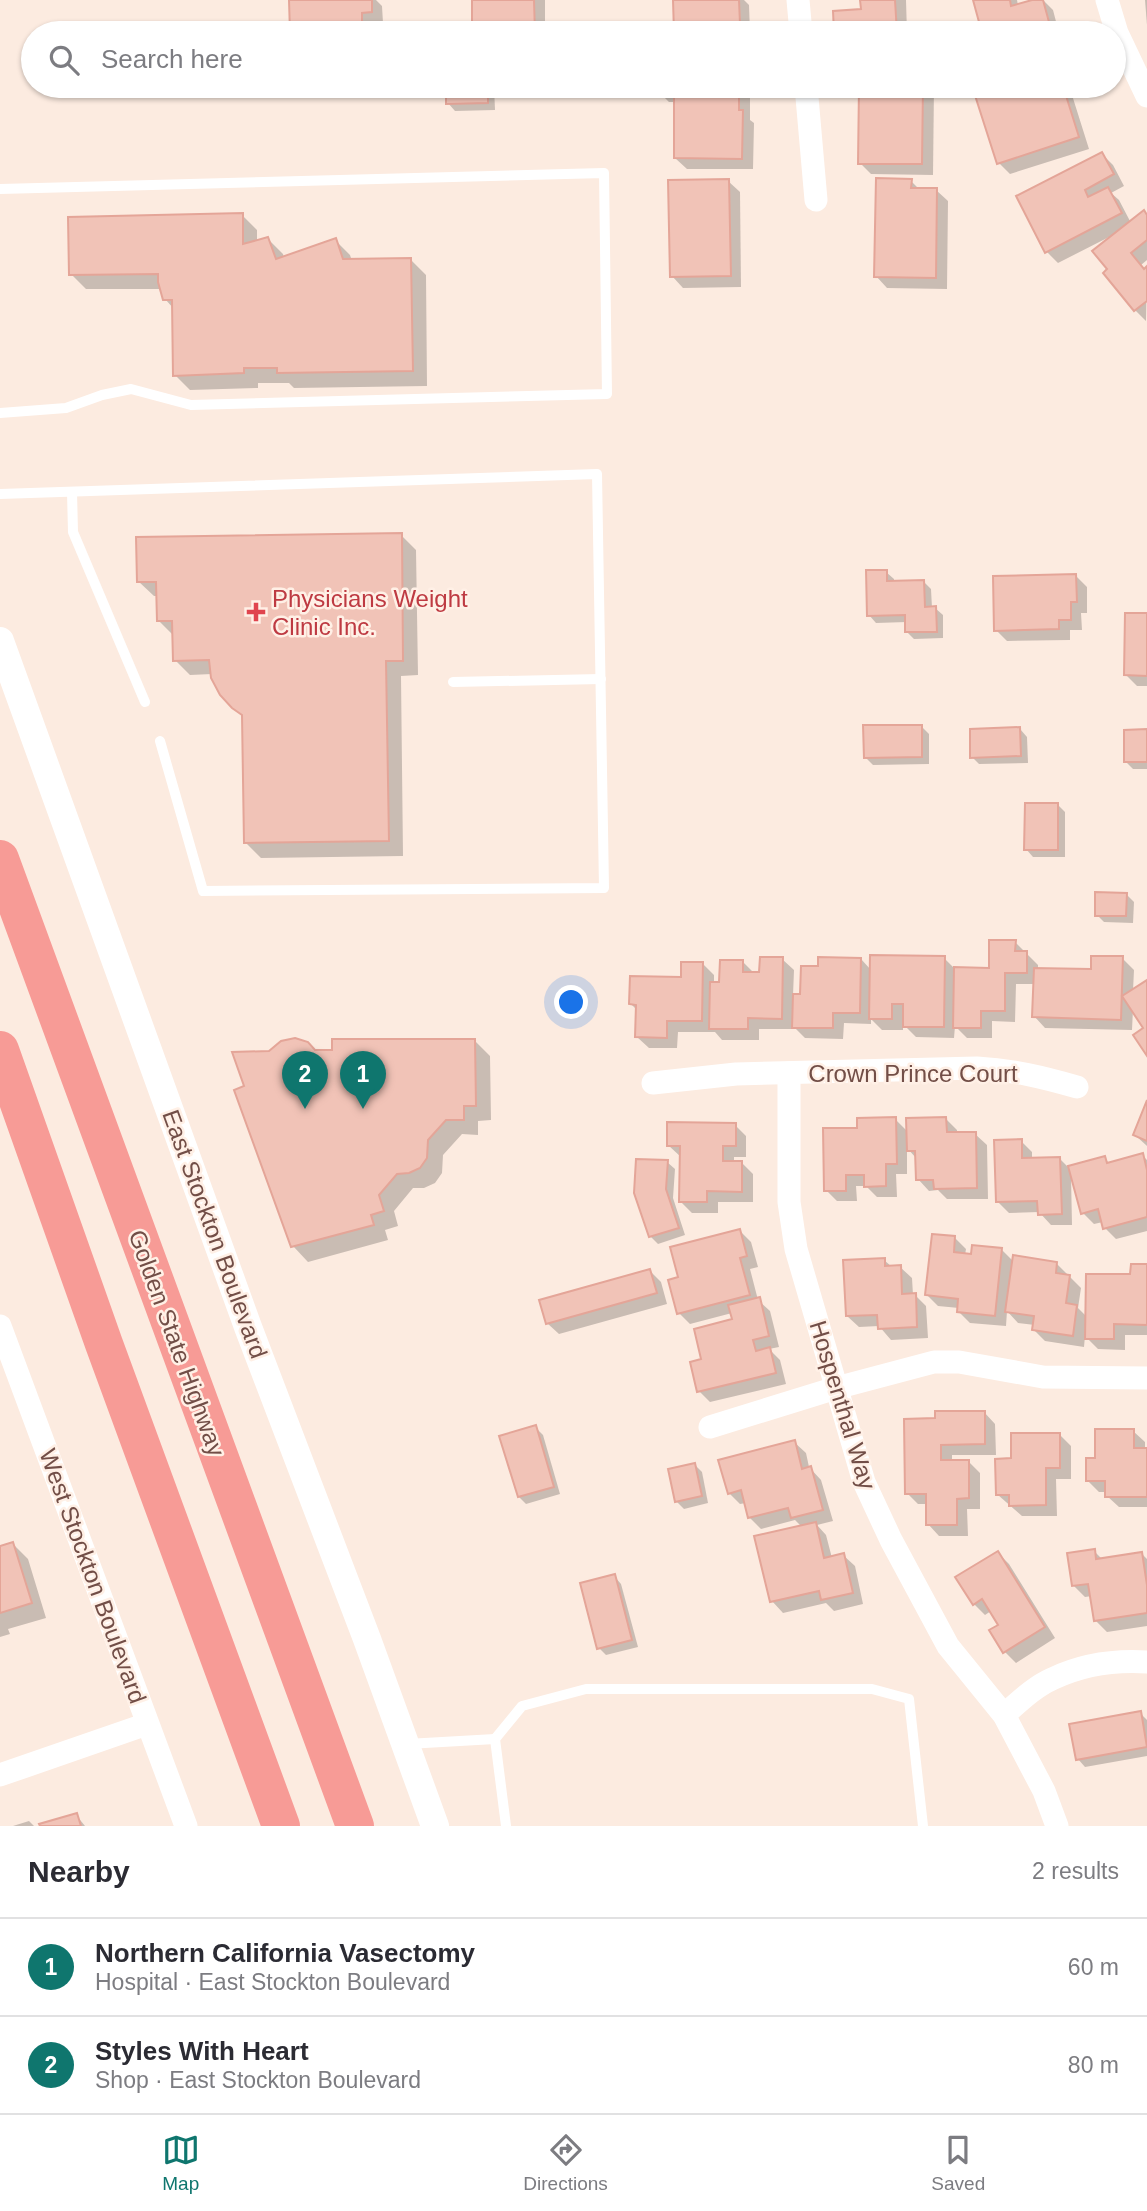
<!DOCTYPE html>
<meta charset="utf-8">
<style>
body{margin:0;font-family:Arial,sans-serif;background:#f7f7f7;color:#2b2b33}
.you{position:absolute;left:572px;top:1003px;width:24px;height:24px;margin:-18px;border:5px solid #fff;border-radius:50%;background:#1a73e8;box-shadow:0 0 0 10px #1a73e833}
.badge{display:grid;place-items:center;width:46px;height:46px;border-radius:50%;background:#0f766e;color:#fff;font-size:23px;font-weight:700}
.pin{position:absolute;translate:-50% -58px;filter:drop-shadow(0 2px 4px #0008)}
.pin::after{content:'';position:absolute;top:37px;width:24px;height:21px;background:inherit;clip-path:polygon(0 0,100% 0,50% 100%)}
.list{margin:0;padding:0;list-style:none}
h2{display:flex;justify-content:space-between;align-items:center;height:91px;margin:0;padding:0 28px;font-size:30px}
h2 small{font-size:23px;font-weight:400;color:#7c7c81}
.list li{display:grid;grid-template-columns:46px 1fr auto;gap:21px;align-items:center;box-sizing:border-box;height:98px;padding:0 28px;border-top:2px solid #e1e1e2}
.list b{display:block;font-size:26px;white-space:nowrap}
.list p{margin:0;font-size:23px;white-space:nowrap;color:#7c7c81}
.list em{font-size:23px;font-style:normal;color:#7c7c81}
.icon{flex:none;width:38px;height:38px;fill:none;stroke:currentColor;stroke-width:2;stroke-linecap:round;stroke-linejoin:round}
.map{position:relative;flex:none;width:1147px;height:1826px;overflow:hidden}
.search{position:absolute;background:#fff;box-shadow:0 2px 5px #0004;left:21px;right:21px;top:21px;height:77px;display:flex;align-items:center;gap:18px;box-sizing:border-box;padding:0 24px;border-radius:38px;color:#7c7c81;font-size:26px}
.sheet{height:287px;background:#fff}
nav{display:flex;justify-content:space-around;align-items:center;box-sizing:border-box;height:98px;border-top:2px solid #e1e1e2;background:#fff;font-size:19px;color:#7c7c81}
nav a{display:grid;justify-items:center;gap:4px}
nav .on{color:#0f766e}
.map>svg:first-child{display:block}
.shadow{fill:#0003}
.building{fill:#f1c3b7;stroke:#e4a598;stroke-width:2}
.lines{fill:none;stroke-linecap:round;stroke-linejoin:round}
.service{stroke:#fff;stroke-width:10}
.minor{stroke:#fff;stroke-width:23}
.tertiary{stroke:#fff;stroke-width:28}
.motorway{stroke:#f79b96;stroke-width:38}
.health-dot{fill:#e0444e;stroke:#fff0e6;stroke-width:2.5}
.labels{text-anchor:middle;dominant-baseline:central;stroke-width:5;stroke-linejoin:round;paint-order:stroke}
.health-label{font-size:24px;fill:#be3a42;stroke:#fff0e6;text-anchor:start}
.street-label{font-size:24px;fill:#724e47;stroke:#fff0e6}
</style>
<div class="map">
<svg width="1147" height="1826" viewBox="0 0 1147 1826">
<rect width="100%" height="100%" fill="#fcebe0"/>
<g class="shadow">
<polygon points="291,0 376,0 382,6 383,23 372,23 372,33 292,33"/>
<rect x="474" y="0" width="71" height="33"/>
<polygon points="675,0 744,0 749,5 750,33 676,33"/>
<polygon points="862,0 906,0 907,33 835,33 835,12 862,11"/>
<polygon points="975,0 1017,0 1018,5 1043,0 1053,10 1059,33 984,33"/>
<polygon points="1145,0 1147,0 1147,25"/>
<polygon points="448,86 494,86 495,110 455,111 448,103"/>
<polygon points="658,86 750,86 750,120 754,123 753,169 687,169 675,158 676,102 669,102 658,91"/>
<polygon points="861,86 934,86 933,175 871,174 860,163"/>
<polygon points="974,86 1033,86 1036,92 1056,86 1063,86 1072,95 1089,149 1010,174 999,163"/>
<polygon points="1102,154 1113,165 1124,186 1111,193 1119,200 1131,223 1147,216 1147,260 1141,265 1145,270 1147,269 1146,321 1135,310 1110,270 1113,235 1058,263 1047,252"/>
<polygon points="728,181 740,192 741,287 683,288 672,276"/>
<polygon points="911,181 920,190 936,190 948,201 947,289 887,288 876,276"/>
<polygon points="242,215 257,230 257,242 268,239 283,254 284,258 335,240 350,255 352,261 411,260 426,275 427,386 294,388 289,383 258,383 258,388 190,390 175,375 174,309 165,299 161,289 86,289 71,274"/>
<polygon points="401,535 416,550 418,675 401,676 403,856 261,858 246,843 244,718 233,706 212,674 190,675 175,660 174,636 159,621 158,596 154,596 138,581"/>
<polygon points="886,572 894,579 894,583 924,582 931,589 932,608 935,608 943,615 943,638 914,639 907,632 907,622 876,623 869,615"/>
<polygon points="1076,576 1087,587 1087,613 1081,613 1082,630 1070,630 1070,640 1007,641 996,630"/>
<polygon points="1147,615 1147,686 1137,686 1126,675"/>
<polygon points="921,726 929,734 929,764 873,765 865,757"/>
<polygon points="1020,729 1027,737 1028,763 979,764 972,757"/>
<polygon points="1147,731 1147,769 1133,769 1126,762"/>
<polygon points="1058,805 1065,812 1065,857 1033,857 1026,849"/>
<polygon points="1126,894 1134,902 1133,923 1104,922 1097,915"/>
<polygon points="1015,942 1038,965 1038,970 1093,971 1122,958 1134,970 1133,991 1147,982 1147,1053 1145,1029 1133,1009 1132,1030 1045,1028 1034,1016 1035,984 1016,984 1015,1022 992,1021 992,1038 967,1038 955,1026 954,1038 916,1037 903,1024 903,1030 882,1030 871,1019 871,1024 844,1023 843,1039 805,1038 793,1026 793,1029 759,1029 759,1040 722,1040 715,1032 678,1032 677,1048 649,1048 637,1037 638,1011 631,1004 683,978 703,964 714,975 714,984 721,984 743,962 754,973 761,973 782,959 794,970 793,996 802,996 819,968 861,959 871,970 944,958 955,969 991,970"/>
<polygon points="475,1041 490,1056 491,1120 478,1121 478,1135 462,1134 443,1155 442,1173 435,1183 424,1188 413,1188 394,1211 398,1226 385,1230 388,1240 308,1262 293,1246 315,1052"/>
<polygon points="1147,1104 1147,1146 1135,1135"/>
<polygon points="895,1119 908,1132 946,1119 957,1130 957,1134 975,1134 987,1145 988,1199 947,1199 938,1190 929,1191 918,1179 917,1159 907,1148 907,1174 896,1174 897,1197 877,1197 866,1186 856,1186 857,1201 837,1201 826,1190 859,1130"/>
<polygon points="735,1125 746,1136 746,1157 734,1157 734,1163 742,1163 753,1174 753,1202 718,1202 718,1213 692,1213 681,1202 681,1157 668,1145"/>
<polygon points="1021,1141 1032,1152 1032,1159 1060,1159 1069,1168 1104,1158 1110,1164 1142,1155 1147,1160 1147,1231 1116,1239 1105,1228 1103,1222 1094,1224 1083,1213 1071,1176 1072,1225 1051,1225 1039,1212 1009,1213 998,1202"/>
<polygon points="667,1162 675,1169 673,1198 685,1235 658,1244 650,1236"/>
<polygon points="740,1231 751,1242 758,1267 750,1269 758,1300 770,1311 779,1347 769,1349 780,1360 786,1384 710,1402 699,1391 703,1361 734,1321 732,1313 690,1324 679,1313 680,1279"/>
<polygon points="955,1238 966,1249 965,1255 1001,1249 1014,1262 1056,1263 1081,1288 1078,1308 1087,1317 1132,1276 1147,1266 1147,1335 1125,1335 1125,1350 1098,1349 1085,1336 1084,1347 1045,1341 1034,1330 1035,1325 1018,1323 1007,1311 1006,1326 970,1323 959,1312 959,1308 938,1306 927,1295"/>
<polygon points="884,1260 892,1267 900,1267 912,1278 913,1295 915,1295 926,1306 928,1338 891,1340 879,1326 859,1327 847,1316"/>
<polygon points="650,1271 661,1282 667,1304 559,1334 547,1323"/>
<polygon points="984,1412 995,1424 996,1455 952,1455 952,1462 968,1461 980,1473 980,1509 967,1509 968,1536 939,1536 928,1524 927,1504 918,1504 907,1493 937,1420"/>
<polygon points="535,1427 543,1435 560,1494 526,1504 519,1497"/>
<polygon points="1133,1431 1145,1442 1145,1450 1147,1450 1147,1507 1119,1507 1107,1496 1107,1492 1099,1492 1088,1481 1097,1460"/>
<polygon points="1059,1434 1071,1446 1071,1479 1056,1479 1057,1516 1022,1516 998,1495 1013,1460"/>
<polygon points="794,1442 806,1453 809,1467 821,1480 833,1521 817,1525 826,1535 832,1558 843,1555 855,1566 863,1604 834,1611 826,1603 783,1613 772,1601 802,1527 795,1520 761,1529 750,1518 746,1503 740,1504 729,1493"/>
<polygon points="695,1465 702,1472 708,1503 684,1509 676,1501"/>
<polygon points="13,1544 28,1559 46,1618 8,1629 10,1634 0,1637 0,1548"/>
<polygon points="1094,1551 1103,1560 1142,1554 1147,1559 1147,1626 1107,1632 1095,1620 1092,1596 1085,1597 1073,1585"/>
<polygon points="998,1553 1009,1564 1055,1638 1016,1663 1005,1652 1000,1625 991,1611 985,1615 974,1604"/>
<polygon points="614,1576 621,1584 638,1647 606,1655 599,1648"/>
<polygon points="1140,1713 1147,1720 1147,1756 1085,1767 1078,1759"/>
<polygon points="76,1815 85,1826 42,1826"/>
<polygon points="29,1821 34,1826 13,1826"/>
</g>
<g class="building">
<polygon points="289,0 372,0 372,12 362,13 362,33 290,33"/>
<polygon points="472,0 534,0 535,33 472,33"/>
<polygon points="673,0 739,0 740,24 720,25 720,33 674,33"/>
<polygon points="860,0 895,0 897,33 834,33 833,11 861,9"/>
<polygon points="973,0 1010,0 1011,6 1032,0 1043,0 1052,33 982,33"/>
<polygon points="446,86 488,86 488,103 446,104"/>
<polygon points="656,86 739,86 739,110 743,110 742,159 674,158 674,92 656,92"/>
<polygon points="859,86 923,86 922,164 858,164"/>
<polygon points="972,86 1027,86 1029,93 1050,86 1063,86 1079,137 997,164"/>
<polygon points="1102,152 1114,174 1085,190 1088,197 1108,187 1122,213 1045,253 1016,196"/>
<polygon points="876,178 912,179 911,188 937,188 936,278 874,277"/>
<polygon points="729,179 731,276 670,277 668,180"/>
<polygon points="1144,210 1147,215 1147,240 1131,253 1144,269 1147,266 1147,301 1134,311 1103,273 1107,269 1092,251"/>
<polygon points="243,213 243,244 268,237 276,259 336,238 343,259 411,258 413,371 277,373 277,368 244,368 244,373 173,376 172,300 163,300 158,282 158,274 69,275 68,217"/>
<polygon points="402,533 403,661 386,661 389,841 244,843 242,715 232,708 220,695 211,678 209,660 173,661 172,621 157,621 156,582 137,582 136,537"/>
<polygon points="866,570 887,570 887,581 924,580 925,607 936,606 937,632 905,632 905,615 867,616"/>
<polygon points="1076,574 1077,602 1071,602 1071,620 1059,620 1059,629 994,631 993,576"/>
<polygon points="1125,613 1147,613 1147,676 1124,675"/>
<polygon points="863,725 922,725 922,757 864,758"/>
<polygon points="1020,727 1021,756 970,758 970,729"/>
<polygon points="1147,729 1147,762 1124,762 1124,730"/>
<polygon points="1025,803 1058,803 1058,850 1024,850"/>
<polygon points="1095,892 1127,893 1126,916 1095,916"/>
<polygon points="989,940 1016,940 1015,951 1027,951 1027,973 1005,973 1005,1011 981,1011 981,1028 953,1028 954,967 989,968"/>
<polygon points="870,955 945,956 944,1027 903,1027 903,1004 892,1004 892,1019 869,1019"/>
<polygon points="1091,956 1123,956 1121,1020 1032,1017 1034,968 1091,969"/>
<polygon points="760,957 783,957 782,1019 748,1018 748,1029 709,1029 710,982 719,982 720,960 743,960 743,972 759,972"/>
<polygon points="818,957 861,958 860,1013 833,1013 833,1028 792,1028 793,994 800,994 801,966 818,966"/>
<polygon points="681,962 703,962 702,1021 667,1021 667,1038 635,1037 636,1005 629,1004 630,976 681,977"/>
<polygon points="1147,980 1147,1056 1133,1035 1143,1028 1122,996"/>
<polygon points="295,1038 308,1042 315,1050 332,1050 332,1039 475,1039 476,1106 464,1106 464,1120 446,1120 428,1140 427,1158 420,1168 409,1173 397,1174 379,1195 384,1211 371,1215 374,1225 291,1247 234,1090 244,1086 232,1052 269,1051 281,1041"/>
<polygon points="1147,1100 1147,1141 1133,1135"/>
<polygon points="896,1117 897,1164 886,1164 886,1186 864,1187 864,1175 846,1175 846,1191 824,1191 823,1128 857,1128 857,1118"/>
<polygon points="946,1117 947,1132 976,1132 977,1188 934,1189 933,1180 916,1180 915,1151 907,1151 906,1118"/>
<polygon points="667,1122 736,1123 736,1146 723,1146 723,1161 742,1161 742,1192 707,1191 707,1202 679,1202 680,1146 667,1146"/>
<polygon points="1022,1139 1022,1158 1060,1157 1062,1214 1038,1215 1037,1201 996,1202 994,1140"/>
<polygon points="1143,1153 1147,1170 1147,1217 1103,1229 1098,1209 1081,1214 1068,1166 1105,1156 1107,1163"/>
<polygon points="636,1159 668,1160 666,1189 679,1228 649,1237 634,1193"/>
<polygon points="740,1229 747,1256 740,1258 750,1295 677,1314 668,1280 678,1277 670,1247"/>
<polygon points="932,1234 955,1236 954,1252 971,1254 972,1245 1002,1248 995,1316 957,1312 958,1299 925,1295"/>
<polygon points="1013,1255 1057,1262 1056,1273 1070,1275 1066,1303 1077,1305 1073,1336 1032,1330 1034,1316 1005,1312"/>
<polygon points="885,1258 885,1266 901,1265 902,1294 916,1293 917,1327 878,1329 877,1315 846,1316 843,1260"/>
<polygon points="1131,1264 1147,1264 1147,1325 1114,1324 1114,1339 1085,1339 1086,1274 1130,1274"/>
<polygon points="650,1269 657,1293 546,1324 539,1300"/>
<polygon points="760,1297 769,1336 753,1340 756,1351 770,1347 776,1373 697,1392 690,1362 701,1359 694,1329 732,1319 728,1305"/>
<polygon points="935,1411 985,1411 985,1444 941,1445 941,1460 969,1460 969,1498 957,1499 957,1525 926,1525 926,1494 905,1494 904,1419 935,1418"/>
<polygon points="536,1425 554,1487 518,1497 499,1436"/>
<polygon points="1095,1429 1134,1429 1134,1448 1147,1448 1147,1497 1105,1497 1105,1481 1086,1481 1086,1458 1095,1458"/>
<polygon points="1011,1433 1060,1433 1060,1468 1046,1468 1046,1505 1009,1506 1009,1495 996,1495 995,1459 1011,1458"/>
<polygon points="795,1440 802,1469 811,1466 823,1510 791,1518 788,1508 748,1518 741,1490 728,1494 718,1460"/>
<polygon points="695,1463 702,1496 675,1502 668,1469"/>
<polygon points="816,1522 824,1558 844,1553 853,1593 821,1600 819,1591 770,1602 754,1536"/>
<polygon points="13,1542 32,1603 0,1613 0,1546"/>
<polygon points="1095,1549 1096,1559 1142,1552 1147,1585 1147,1613 1094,1621 1088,1584 1072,1586 1067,1553"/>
<polygon points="998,1551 1045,1627 1003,1653 989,1630 998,1625 982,1599 973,1605 955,1577"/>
<polygon points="615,1574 632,1640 597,1649 580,1583"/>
<polygon points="1141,1711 1147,1747 1076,1760 1069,1724"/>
<polygon points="77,1813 81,1826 40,1826 39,1824"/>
</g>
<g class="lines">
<g class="service">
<polyline points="0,189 604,173 607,394 191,405 131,389 102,395 66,408 0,413"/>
<polyline points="72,492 73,532 145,702"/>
<polyline points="0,494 597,474 604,888 203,891 160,741"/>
<polyline points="453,682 601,679"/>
<polyline points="407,1744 495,1739"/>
<polyline points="506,1826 495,1739 522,1706 586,1689 872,1689 909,1699 923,1826"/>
</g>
<g class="minor">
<polyline points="798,0 801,33"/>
<polyline points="1107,0 1117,33 1147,96"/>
<polyline points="806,86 816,200"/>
<polyline points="789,1073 789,1202 796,1249 864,1482 891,1540 948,1646 1004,1715 1044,1791 1057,1826"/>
<path d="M 653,1083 L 736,1074 L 977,1068 C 1013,1070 1042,1077 1077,1087"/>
<polyline points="0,1326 186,1826"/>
<polyline points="710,1427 836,1388 934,1362 959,1362 1043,1377 1147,1378"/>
<path d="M 1004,1715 C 1019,1702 1034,1687 1052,1679 C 1081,1665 1115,1660 1147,1662"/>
<polyline points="0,1775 147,1724"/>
</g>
<polyline class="tertiary" points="0,641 248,1327 367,1639 435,1826"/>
<g class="motorway">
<polyline points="0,859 355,1826"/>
<polyline points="0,1050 104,1344 281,1826"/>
</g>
</g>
<path class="health-dot" d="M252.5 601.5h7v7h7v7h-7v7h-7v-7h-7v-7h7z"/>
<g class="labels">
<g class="health-label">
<text x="272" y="598">Physicians Weight<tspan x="272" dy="28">Clinic Inc.</tspan></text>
</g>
<g class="street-label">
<text x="913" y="1073">Crown Prince Court</text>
<text transform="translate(215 1234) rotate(70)">East Stockton Boulevard</text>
<text transform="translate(177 1343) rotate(70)">Golden State Highway</text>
<text transform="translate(843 1405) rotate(73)">Hospenthal Way</text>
<text transform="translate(93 1576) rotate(70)">West Stockton Boulevard</text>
</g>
</g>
</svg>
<div class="you"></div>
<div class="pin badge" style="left:363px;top:1109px">1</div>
<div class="pin badge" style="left:305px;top:1109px">2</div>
<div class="search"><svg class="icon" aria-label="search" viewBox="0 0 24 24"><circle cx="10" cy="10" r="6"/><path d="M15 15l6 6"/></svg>Search here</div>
</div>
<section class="sheet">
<h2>Nearby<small>2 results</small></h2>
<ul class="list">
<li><span class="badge">1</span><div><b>Northern California Vasectomy</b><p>Hospital · East Stockton Boulevard</p></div><em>60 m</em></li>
<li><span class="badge">2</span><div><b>Styles With Heart</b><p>Shop · East Stockton Boulevard</p></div><em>80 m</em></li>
</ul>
</section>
<nav>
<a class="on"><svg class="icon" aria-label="map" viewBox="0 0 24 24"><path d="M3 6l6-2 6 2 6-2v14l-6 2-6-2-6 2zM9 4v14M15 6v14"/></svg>Map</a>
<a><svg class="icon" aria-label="directions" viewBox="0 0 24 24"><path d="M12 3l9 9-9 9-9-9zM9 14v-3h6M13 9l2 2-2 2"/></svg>Directions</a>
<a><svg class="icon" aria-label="saved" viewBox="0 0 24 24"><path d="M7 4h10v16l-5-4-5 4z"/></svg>Saved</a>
</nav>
